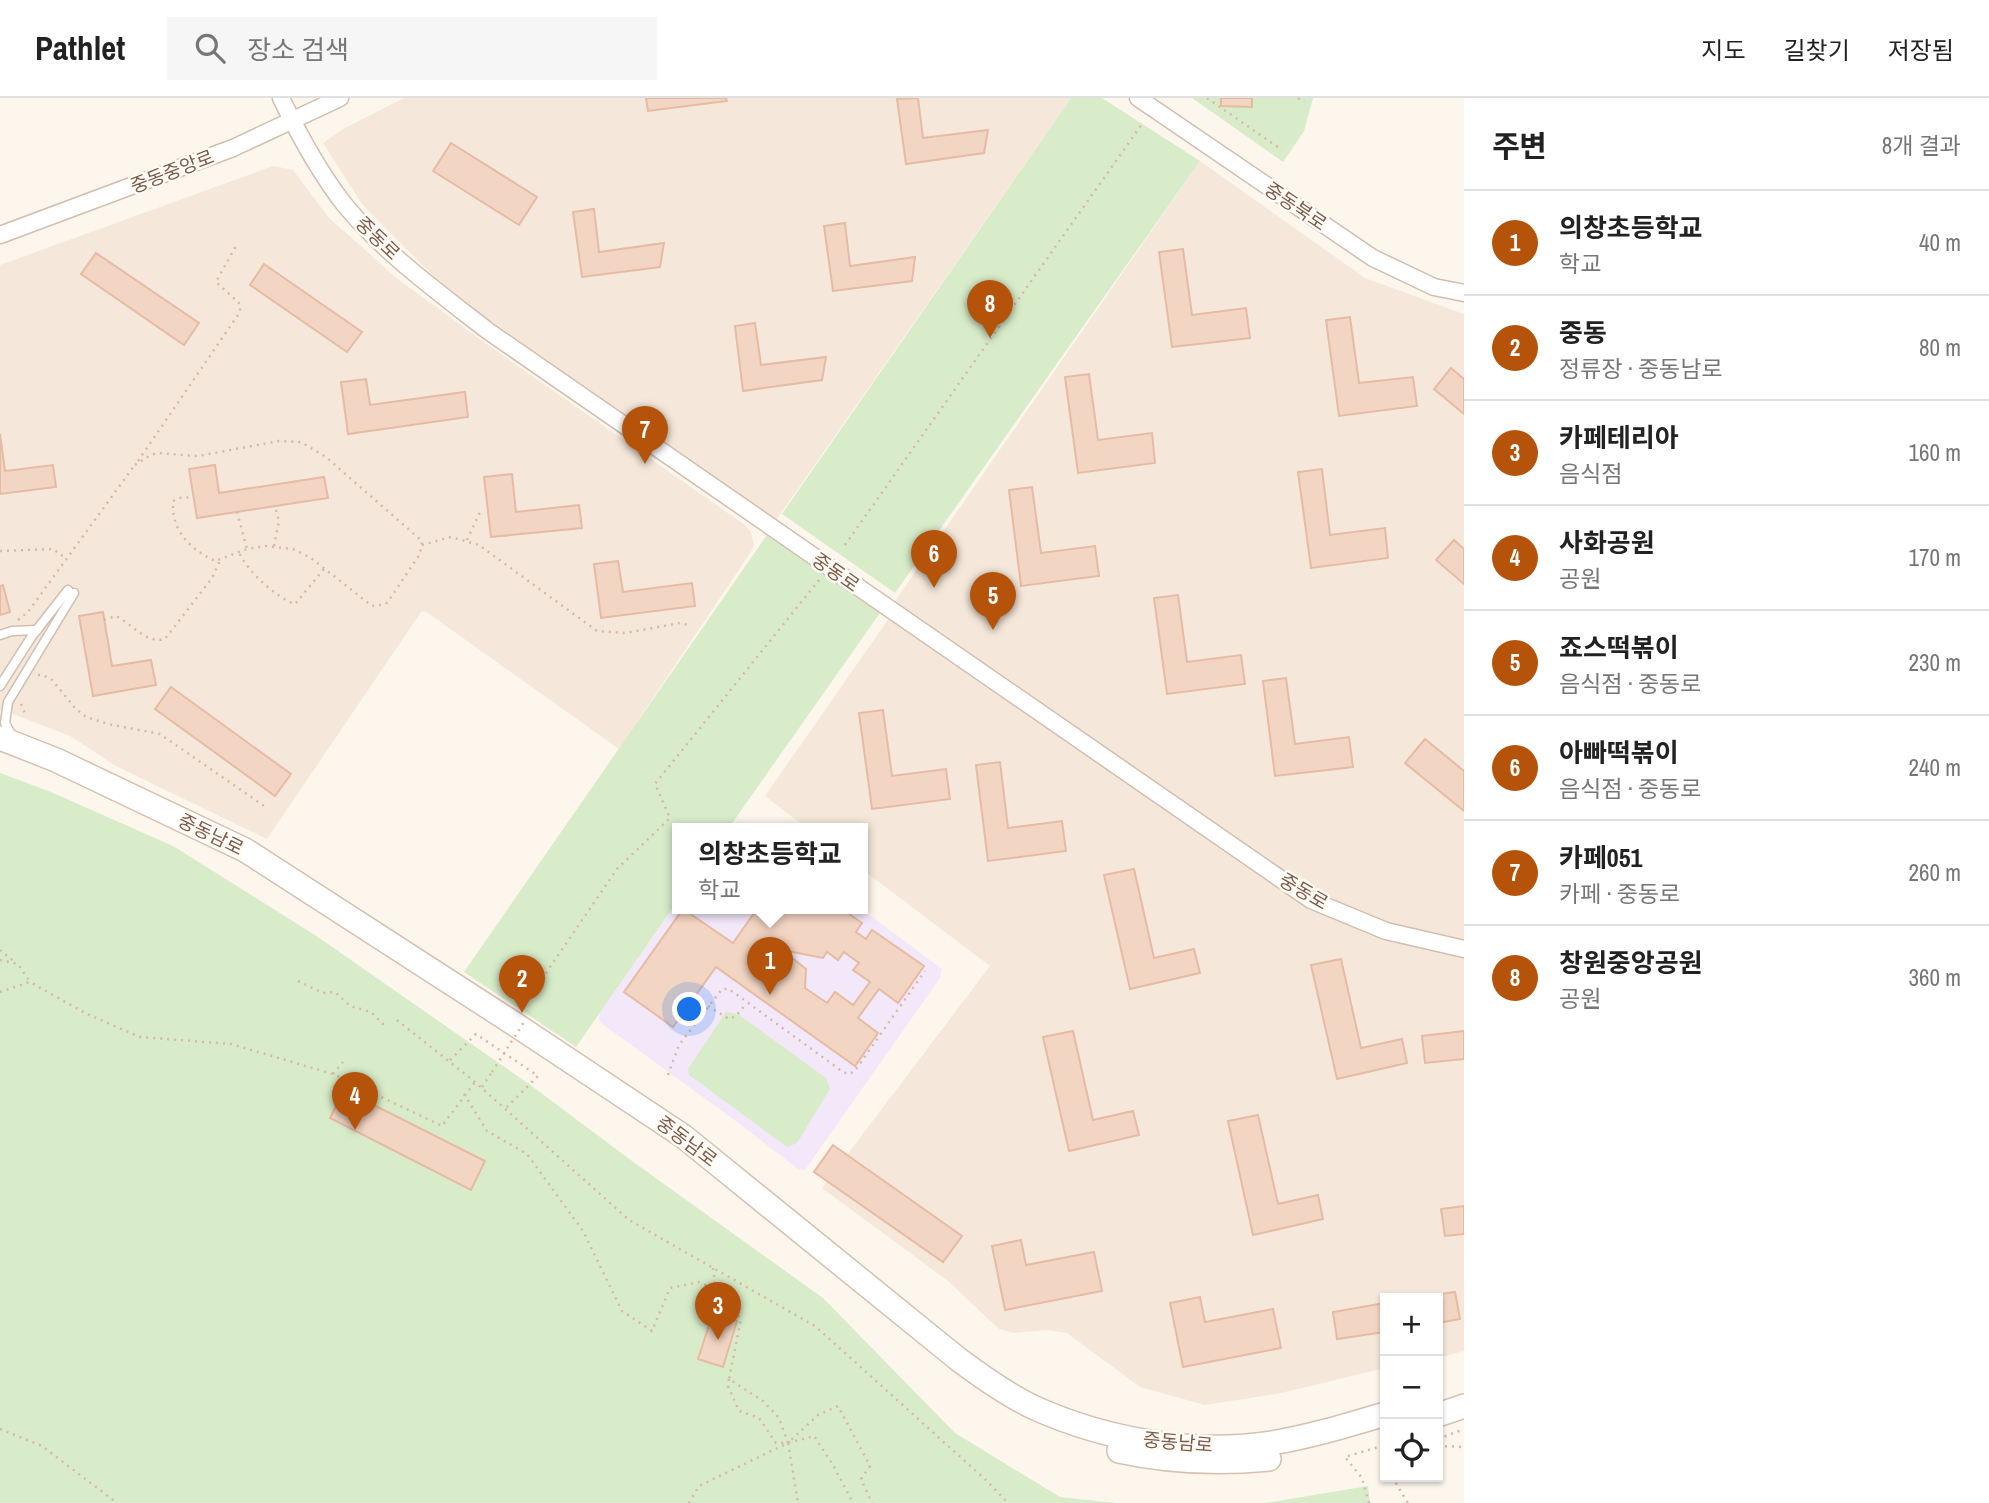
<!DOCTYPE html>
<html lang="ko">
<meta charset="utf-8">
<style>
body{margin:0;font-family:"Archivo Narrow","Noto Sans KR",sans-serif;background:#f6f6f6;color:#222}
.controls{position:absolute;right:21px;bottom:21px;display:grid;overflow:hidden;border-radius:0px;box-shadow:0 2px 5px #0004}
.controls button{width:63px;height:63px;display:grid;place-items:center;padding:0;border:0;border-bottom:2px solid #e0e0e0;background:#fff;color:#222;font:35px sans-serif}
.you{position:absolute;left:690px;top:912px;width:24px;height:24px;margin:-18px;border:5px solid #fff;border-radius:50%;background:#1a73e8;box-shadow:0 0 0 10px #1a73e833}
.badge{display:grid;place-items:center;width:46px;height:46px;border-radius:50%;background:#b45309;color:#fff;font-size:23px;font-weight:700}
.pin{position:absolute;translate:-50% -58px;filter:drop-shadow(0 2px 4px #0008)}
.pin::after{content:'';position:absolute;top:37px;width:24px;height:21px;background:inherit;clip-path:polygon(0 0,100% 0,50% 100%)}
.popup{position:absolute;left:672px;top:725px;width:196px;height:91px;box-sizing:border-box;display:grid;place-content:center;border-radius:0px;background:#fff;filter:drop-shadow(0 2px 5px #0005);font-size:23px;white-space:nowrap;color:#767676}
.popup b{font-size:26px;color:#222}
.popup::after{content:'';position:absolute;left:50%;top:100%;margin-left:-14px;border:14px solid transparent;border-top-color:#fff}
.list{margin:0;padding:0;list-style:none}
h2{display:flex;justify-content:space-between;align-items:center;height:91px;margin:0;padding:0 28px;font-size:30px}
h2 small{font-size:23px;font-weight:400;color:#767676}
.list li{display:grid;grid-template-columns:46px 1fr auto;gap:21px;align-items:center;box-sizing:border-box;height:105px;padding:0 28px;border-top:2px solid #e0e0e0}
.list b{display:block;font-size:26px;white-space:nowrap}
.list p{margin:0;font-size:23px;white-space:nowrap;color:#767676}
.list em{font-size:23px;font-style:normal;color:#767676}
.icon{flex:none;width:38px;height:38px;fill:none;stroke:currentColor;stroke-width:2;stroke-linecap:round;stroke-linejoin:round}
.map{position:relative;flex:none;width:1464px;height:1405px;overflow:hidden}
header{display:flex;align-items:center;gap:42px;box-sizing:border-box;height:98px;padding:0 35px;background:#fff;border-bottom:2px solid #e0e0e0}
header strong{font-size:33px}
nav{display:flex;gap:38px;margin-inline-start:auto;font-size:24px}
.search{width:490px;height:63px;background:#f6f6f6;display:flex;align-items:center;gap:18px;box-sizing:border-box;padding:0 24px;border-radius:0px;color:#767676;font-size:26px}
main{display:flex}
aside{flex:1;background:#fff}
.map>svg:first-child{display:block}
.residential{fill:#f5e8da}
.education{fill:#f3e8fa}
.green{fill:#d8ecc9}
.building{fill:#f3d5c3;stroke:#e6bba3;stroke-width:2;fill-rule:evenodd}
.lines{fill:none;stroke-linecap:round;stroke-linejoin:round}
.lane-casing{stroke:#d1beb0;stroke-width:11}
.street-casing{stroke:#d1beb0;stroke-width:19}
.secondary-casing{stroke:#d6c0b0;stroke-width:26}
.path{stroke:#d9b8a5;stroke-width:2.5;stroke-dasharray:2 5;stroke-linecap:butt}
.lane{stroke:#fff;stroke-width:8}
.street{stroke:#fff;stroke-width:16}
.secondary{stroke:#fff;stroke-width:23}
.path-bridge{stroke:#d9b8a5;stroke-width:2.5;stroke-dasharray:2 5;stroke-linecap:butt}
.labels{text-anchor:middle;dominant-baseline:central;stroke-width:5;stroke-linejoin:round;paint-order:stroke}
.street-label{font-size:19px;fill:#7a5c4d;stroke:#fffaf3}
</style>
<header>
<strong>Pathlet</strong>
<div class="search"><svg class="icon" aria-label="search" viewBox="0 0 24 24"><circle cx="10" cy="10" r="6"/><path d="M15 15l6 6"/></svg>장소 검색</div>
<nav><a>지도</a><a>길찾기</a><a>저장됨</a></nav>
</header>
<main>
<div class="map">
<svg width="1464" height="1405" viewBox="0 0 1464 1405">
<rect width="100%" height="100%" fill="#fdf6ec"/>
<g class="residential">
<polygon points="404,0 1071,0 772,428 488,233 362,106 323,45 343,31"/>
<polygon points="1200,63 1365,180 1464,216 1464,1253 1438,1260 1438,1200 1385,1200 1385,1270 1281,1295 1205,1307 1140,1289 1067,1235 1047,1232 1014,1235 999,1231 948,1183 822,1090 990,868 863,772 863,731 808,731 765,698 892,516 893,506"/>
<polygon points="273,68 293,72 329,120 399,182 488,247 745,427 751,434 754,447 752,452 619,651 425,513 421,514 267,741 116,668 70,638 0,611 0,167"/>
</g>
<polygon class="education" points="677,805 677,811 862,811 942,871 940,880 805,1072 798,1071 733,1021 601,925 599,920 600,914"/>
<g class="green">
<polygon points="1071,0 1102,0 1200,63 895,495 782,416"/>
<polygon points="1192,0 1313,0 1304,33 1283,64"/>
<polygon points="767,437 880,515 728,731 677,731 677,804 576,949 464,874"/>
<polygon points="0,675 51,694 173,748 315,837 529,986 632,1063 823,1200 955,1335 1060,1399 1115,1405 0,1405"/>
<polygon points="726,914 738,916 826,980 830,991 797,1045 787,1049 689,977 688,971"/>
<polygon points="1368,1388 1370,1405 1265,1405"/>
</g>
<g class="building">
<polygon points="646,0 726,0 727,3 648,13"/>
<polygon points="918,0 923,40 988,32 984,55 906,66 897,1"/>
<polygon points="1221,0 1252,0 1252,9 1221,8"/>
<polygon points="451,45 537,99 519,127 433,73"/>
<polygon points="594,111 599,154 664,145 660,169 582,179 573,114"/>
<polygon points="845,125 850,168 915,159 912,183 833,193 824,128"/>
<polygon points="1183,151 1192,217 1246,210 1250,240 1172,249 1159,154"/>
<polygon points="96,155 199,225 184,247 81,176"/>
<polygon points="264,166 362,234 347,254 250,187"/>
<polygon points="1350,219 1359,285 1413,279 1417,308 1339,318 1326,222"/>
<polygon points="755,225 761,267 826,259 822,282 743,293 735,228"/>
<polygon points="1451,270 1464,281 1464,316 1434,291"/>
<polygon points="1089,276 1098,342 1152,335 1155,365 1078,375 1065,279"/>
<polygon points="366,281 370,307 465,294 468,319 348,336 341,284"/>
<polygon points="0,336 5,373 53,367 56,389 0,396"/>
<polygon points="215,367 219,395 324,379 328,400 197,420 189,371"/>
<polygon points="1322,371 1330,437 1385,430 1388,460 1311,470 1298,374"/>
<polygon points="512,376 516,414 579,407 582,430 491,439 484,379"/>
<polygon points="1032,389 1041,455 1095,448 1099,478 1021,488 1009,392"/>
<polygon points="1454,442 1464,451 1464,486 1436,462"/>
<polygon points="618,463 623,494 692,485 695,508 601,520 594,466"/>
<polygon points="3,487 10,514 0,517 0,488"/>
<polygon points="1178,497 1187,564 1241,557 1245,586 1167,596 1154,500"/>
<polygon points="103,514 112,568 151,562 156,587 93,598 79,518"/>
<polygon points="1286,580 1295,646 1349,639 1353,669 1275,678 1263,583"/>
<polygon points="171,589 291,676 275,698 155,611"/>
<polygon points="883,612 892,678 946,671 950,701 872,711 859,615"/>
<polygon points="1425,641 1464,673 1464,713 1405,665"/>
<polygon points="1000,664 1008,730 1062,723 1066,753 988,763 976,667"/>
<polygon points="1134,771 1154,860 1194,851 1200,875 1130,891 1104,777"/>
<path d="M 683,811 L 733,845 L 757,811 L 842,811 L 862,825 L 856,834 L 866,841 L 872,832 L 924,868 L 898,905 L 879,891 L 858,920 L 878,935 L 855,968 L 716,869 L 673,929 L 624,894 ZM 782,852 L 823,860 L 827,854 L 838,862 L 844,854 L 859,865 L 853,872 L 870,884 L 853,907 L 835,894 L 827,905 L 805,890 L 806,871 Z"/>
<polygon points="1341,861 1361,950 1402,941 1407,965 1337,981 1311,867"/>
<polygon points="1073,933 1093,1022 1133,1013 1139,1037 1069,1053 1043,939"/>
<polygon points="1464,933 1464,961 1425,965 1422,938"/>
<polygon points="344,992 485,1063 471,1092 330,1020"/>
<polygon points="1258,1017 1278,1106 1318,1097 1323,1121 1253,1137 1228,1023"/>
<polygon points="833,1047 962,1138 943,1164 814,1074"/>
<polygon points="1464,1108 1464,1136 1445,1138 1441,1111"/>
<polygon points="1021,1142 1026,1167 1094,1154 1102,1193 1005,1212 992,1148"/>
<polygon points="1455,1194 1460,1221 1438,1225 1438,1200 1416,1200"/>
<polygon points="1200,1199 1205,1224 1273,1211 1281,1250 1183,1269 1170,1205"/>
<polygon points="1385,1205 1385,1234 1337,1241 1333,1214"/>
<polygon points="713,1215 737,1223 723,1269 698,1261"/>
</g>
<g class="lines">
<defs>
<g id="lane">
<polyline points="0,537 12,533 37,532"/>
<polyline points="0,588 32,538 68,492"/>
<polyline points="12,638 5,625 8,604 74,495"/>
</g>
<g id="street">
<path d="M 281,0 C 299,37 319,74 344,106 C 384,155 438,194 488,233 L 1311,802 L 1386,833 L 1464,851"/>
<polyline points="1138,0 1373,160 1434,189 1464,195"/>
<polyline points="0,137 233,50 340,0"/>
</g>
<g id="secondary">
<path d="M 0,640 L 56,662 L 245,752 L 513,925 L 683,1038 L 958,1261 C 982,1279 1007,1297 1035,1310 C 1106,1342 1193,1357 1271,1345 C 1309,1339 1348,1327 1385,1316"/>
<polyline points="1438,1317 1464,1308"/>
<path d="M 1119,1353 C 1169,1364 1218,1366 1269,1361"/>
</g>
</defs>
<use href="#lane" class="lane-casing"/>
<use href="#street" class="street-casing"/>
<use href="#secondary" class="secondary-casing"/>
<g class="path">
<polyline points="1207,0 1282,52"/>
<polyline points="1298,0 1304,4"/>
<polyline points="138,363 240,214 240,206 216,184 237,146"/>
<path d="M 135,367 L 149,358 L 157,355 L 198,358 L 279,343 L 301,344 L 326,359 L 422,443 L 420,456 L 389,502 L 386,506 L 372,508 L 311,460 L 293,451 L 266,448 L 247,451 L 215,463 C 190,451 171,433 173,403 L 179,400 L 194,399"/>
<polyline points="237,414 247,451"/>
<polyline points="467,442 480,414"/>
<polyline points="422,447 451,439 479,447 597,533 625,535 680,525 688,527"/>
<polyline points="845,447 1142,26"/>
<polyline points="274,448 279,423 275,408"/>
<polyline points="0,453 53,451 67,461"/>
<path d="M 240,456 C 246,472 278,501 295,506 L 324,471"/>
<polyline points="18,522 28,514 134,368"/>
<path d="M 104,522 L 116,518 C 132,526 146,546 165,541 L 212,480 L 220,462"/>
<polyline points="38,577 43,577 52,582 75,610 86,619 108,626 160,636 267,710"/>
<polyline points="21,606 26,618"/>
<polyline points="0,852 16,865"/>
<polyline points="0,862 18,866 30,884"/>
<polyline points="298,883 323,895 335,894 350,908 371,914 387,930"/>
<polyline points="0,894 30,884 85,915 140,939 231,946 333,976 442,1028 475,984"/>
<polyline points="708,908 729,921 736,918 746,906"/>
<polyline points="522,910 617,771 670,720 655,686 819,482"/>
<polyline points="397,922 475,984 629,1122 815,1228 987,1383 1008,1405"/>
<polyline points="450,962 476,936 538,978 505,1011"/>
<polyline points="333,976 343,964"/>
<polyline points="668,977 679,947 722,891 729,891 843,974 848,976 854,974 925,873"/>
<polyline points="482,989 492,974"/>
<polyline points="464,996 487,1033 527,1056 583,1133 622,1213 652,1233 670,1190 699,1184 716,1192"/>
<polyline points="370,1005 374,996"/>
<polyline points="713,1170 716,1192 741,1221 729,1281 763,1303 779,1320 788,1345 818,1317 838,1308 870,1368 861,1381 872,1405"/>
<polyline points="729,1281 728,1288 739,1313 759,1320 776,1345 784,1345"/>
<polyline points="0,1331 42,1348 117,1405"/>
<polyline points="1438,1341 1464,1331"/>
<polyline points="788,1345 798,1405"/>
<polyline points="1438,1348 1464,1349"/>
<polyline points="1385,1361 1383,1363 1385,1367"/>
<polyline points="1392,1379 1408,1405"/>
<polyline points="689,1405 699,1388 788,1345 814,1338 833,1367 853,1405"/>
<polyline points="1369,1405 1362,1380 1345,1359 1385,1347"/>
</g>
<use href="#lane" class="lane"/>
<use href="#street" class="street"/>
<use href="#secondary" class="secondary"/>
<polyline class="path-bridge" points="492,974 526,921"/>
</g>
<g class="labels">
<g class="street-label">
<text transform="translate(172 73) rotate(-21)">중동중앙로</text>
<text transform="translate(1296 108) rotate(34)">중동북로</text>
<text transform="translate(378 140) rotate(44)">중동로</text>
<text transform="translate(836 474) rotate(35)">중동로</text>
<text transform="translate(211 736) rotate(26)">중동남로</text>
<text transform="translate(1304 793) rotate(30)">중동로</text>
<text transform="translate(687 1043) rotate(37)">중동남로</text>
<text transform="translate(1178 1344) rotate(5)">중동남로</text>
</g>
</g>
</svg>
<div class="controls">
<button>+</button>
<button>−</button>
<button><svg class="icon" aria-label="locate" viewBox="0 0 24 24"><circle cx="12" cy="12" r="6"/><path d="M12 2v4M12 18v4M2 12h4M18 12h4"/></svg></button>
</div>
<div class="you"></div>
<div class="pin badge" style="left:770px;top:897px">1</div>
<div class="popup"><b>의창초등학교</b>학교</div>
<div class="pin badge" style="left:522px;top:915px">2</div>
<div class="pin badge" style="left:718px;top:1242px">3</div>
<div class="pin badge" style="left:355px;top:1032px">4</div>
<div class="pin badge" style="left:993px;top:532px">5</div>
<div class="pin badge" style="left:934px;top:490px">6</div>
<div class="pin badge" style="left:645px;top:366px">7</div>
<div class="pin badge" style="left:990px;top:240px">8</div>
</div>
<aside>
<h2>주변<small>8개 결과</small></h2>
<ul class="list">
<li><span class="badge">1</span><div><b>의창초등학교</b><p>학교</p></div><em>40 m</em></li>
<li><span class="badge">2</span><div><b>중동</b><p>정류장 · 중동남로</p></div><em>80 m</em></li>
<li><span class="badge">3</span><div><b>카페테리아</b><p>음식점</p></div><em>160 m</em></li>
<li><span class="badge">4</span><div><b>사화공원</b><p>공원</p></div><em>170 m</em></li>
<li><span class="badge">5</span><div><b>죠스떡볶이</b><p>음식점 · 중동로</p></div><em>230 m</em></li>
<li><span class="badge">6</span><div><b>아빠떡볶이</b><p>음식점 · 중동로</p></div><em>240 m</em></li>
<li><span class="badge">7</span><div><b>카페051</b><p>카페 · 중동로</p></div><em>260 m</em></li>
<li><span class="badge">8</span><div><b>창원중앙공원</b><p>공원</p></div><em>360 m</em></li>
</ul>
</aside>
</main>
